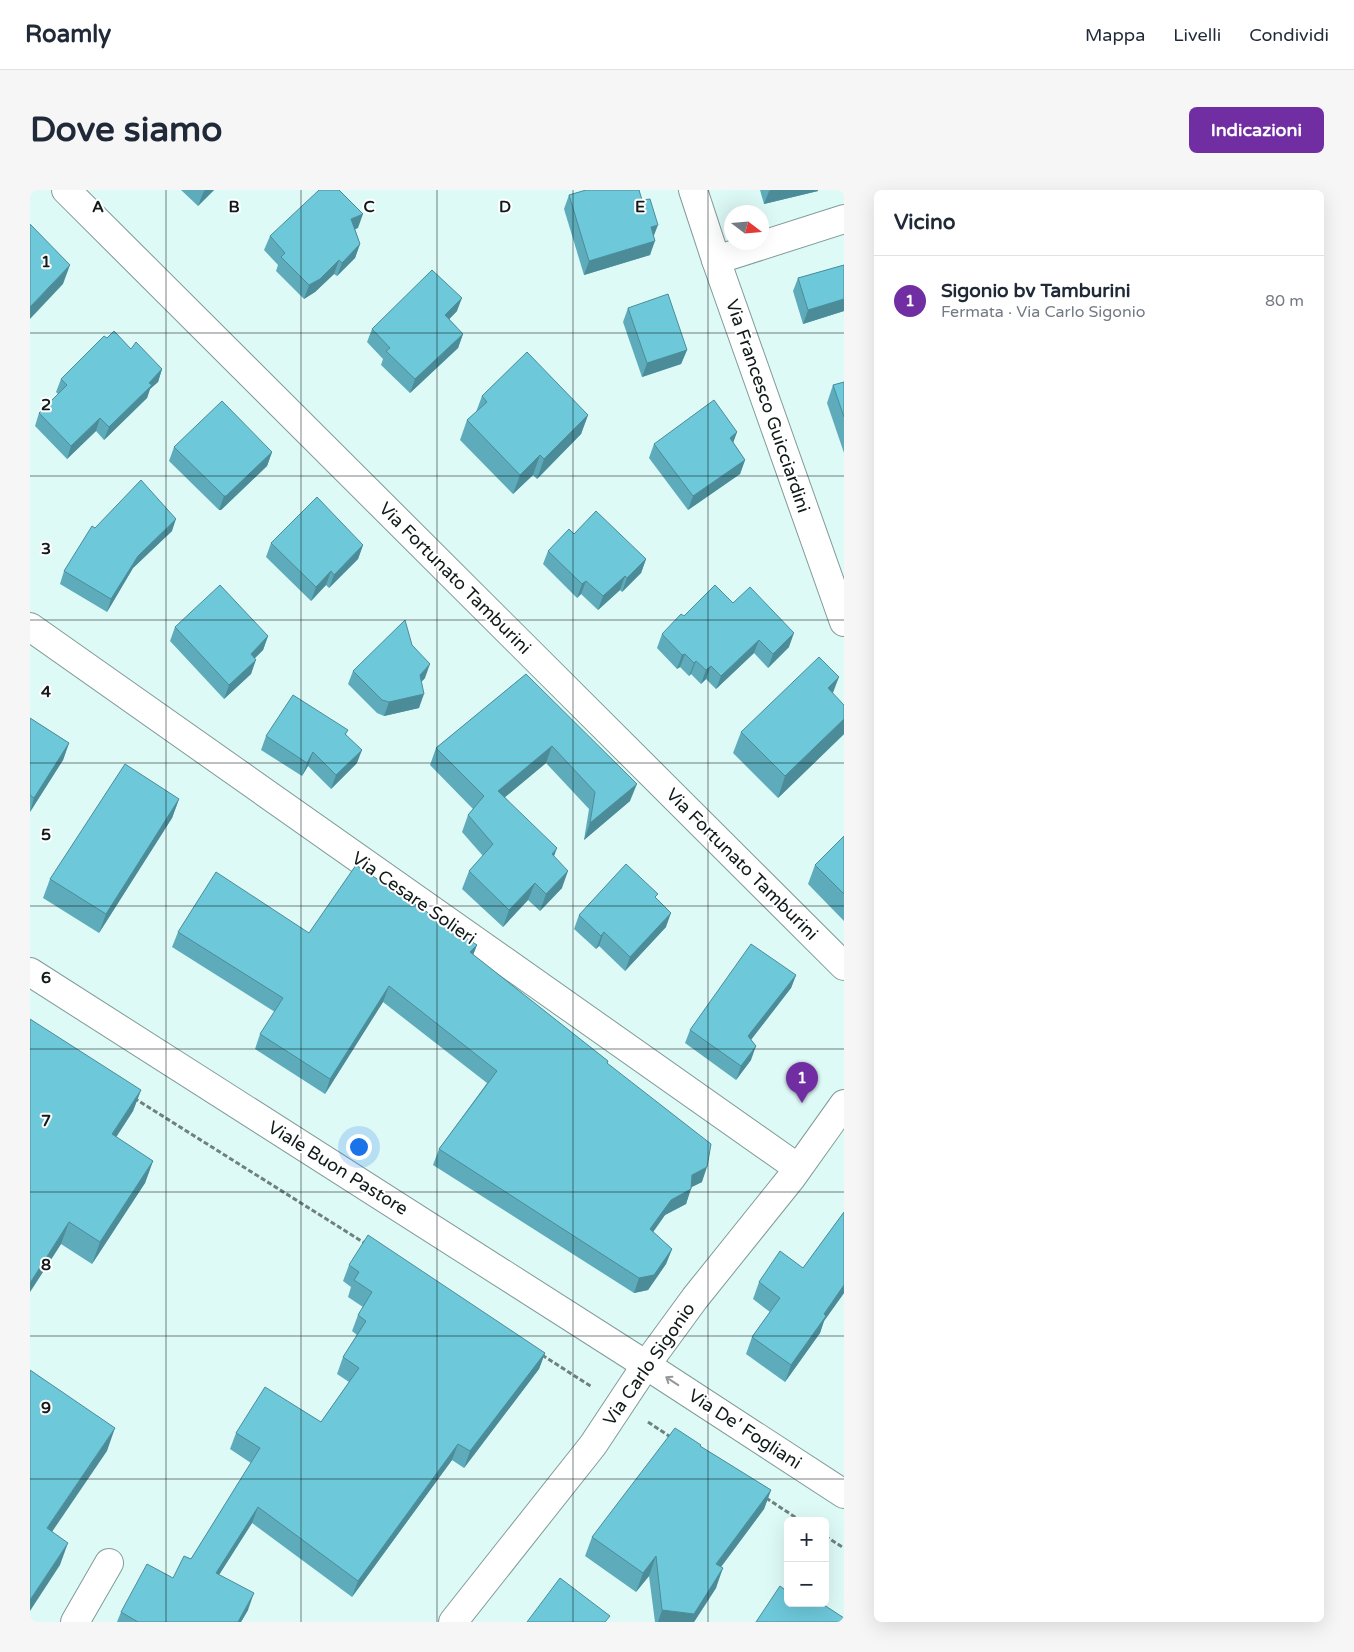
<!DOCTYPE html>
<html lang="it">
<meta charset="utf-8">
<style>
body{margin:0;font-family:"Varela Round",sans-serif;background:#f6f6f7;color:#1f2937}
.controls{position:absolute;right:15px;bottom:15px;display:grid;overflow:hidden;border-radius:8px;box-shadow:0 5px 20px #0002}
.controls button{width:45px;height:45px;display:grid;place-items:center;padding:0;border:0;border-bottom:1px solid #e0e1e3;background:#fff;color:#1f2937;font:25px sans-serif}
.compass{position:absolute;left:694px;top:15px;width:45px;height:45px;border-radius:50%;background:#fff;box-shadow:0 5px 20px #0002;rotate:106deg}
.you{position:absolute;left:328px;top:956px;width:18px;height:18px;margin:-12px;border:4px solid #fff;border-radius:50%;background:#1a73e8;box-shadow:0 0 0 8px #1a73e833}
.badge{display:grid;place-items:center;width:32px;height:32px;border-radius:50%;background:#712ea3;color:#fff;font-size:16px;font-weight:700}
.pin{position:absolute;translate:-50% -41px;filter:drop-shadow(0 1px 2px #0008)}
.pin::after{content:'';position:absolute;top:26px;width:18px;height:15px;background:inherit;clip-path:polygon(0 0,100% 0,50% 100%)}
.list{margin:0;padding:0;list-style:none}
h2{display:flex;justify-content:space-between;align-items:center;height:65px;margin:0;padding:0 20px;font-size:21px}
h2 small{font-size:16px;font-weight:400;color:#747a83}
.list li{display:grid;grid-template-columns:32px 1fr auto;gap:15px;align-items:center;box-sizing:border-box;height:90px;padding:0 20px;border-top:1px solid #e0e1e3}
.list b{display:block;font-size:19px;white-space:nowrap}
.list p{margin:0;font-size:16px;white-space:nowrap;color:#747a83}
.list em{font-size:16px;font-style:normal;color:#747a83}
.map{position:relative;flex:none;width:814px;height:1432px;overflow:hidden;border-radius:8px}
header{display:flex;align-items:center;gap:30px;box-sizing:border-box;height:70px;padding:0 25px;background:#fff;border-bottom:1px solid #e0e1e3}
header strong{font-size:24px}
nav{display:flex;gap:28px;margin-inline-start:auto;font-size:18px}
.intro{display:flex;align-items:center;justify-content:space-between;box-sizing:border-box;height:120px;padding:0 30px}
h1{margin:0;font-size:35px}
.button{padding:12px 22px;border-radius:8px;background:#712ea3;color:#fff;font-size:18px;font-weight:700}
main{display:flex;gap:30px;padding:0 30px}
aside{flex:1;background:#fff;border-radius:8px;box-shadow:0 5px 20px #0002}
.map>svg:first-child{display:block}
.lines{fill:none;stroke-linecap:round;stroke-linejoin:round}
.minor-casing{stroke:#819b98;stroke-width:30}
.path{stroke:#6e817f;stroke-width:3;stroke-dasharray:5 2.5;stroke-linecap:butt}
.minor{stroke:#fff;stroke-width:28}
.wall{fill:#5eacbb}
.shaded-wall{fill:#4c8c99}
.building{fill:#6dc8da;stroke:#4c8c99}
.oneway{stroke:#949898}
.grid{fill:none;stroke:#111b1a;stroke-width:1;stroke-opacity:0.55}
.labels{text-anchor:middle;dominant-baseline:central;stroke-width:4;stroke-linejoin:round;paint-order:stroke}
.street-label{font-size:18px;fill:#111b1a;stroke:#fff}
.grid-label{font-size:16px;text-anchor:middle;font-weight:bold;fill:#111b1a;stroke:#fff;stroke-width:4;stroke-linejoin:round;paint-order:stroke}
</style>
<header>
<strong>Roamly</strong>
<nav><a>Mappa</a><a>Livelli</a><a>Condividi</a></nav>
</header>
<div class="intro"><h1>Dove siamo</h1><a class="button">Indicazioni</a></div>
<main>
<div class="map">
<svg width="814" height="1432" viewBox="0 0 814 1432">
<rect width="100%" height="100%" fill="#defaf7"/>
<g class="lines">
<defs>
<g id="minor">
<polyline points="36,0 814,776"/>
<polyline points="663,0 686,70 814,432"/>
<polyline points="686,70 814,29"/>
<polyline points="0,437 768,978"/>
<polyline points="0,782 616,1175 814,1304"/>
<polyline points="45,1432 79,1373"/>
<polyline points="423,1432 563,1255 616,1175 665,1108 762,987 814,914"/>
</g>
</defs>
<use href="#minor" class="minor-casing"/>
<g class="path">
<polyline points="104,908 336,1054"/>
<polyline points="512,1165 562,1197"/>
<polyline points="618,1232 642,1248"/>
<polyline points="736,1308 771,1331"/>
<polyline points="795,1346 814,1358"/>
</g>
<use href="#minor" class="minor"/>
</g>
<g class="wall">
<polygon points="151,0 184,0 168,16"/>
<polygon points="730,0 788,0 788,1 734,14"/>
<polygon points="539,5 624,46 620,65 554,85 534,19"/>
<polygon points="328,38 325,39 330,54 325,68 307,86 304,84 285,102 274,109 246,81 248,75 234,60 240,46"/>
<polygon points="814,75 814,121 773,134 763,101 768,88"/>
<polygon points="598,118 657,160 651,174 612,187 593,132"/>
<polygon points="427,121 419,129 433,144 428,158 380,203 351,175 353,169 337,152 342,139"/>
<polygon points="77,148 101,159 132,179 128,192 120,199 117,208 74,250 66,241 37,269 5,236 9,223 28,204 26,202 31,189"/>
<polygon points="814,192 814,263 797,213 803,195"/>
<polygon points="452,206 558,225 551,244 507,289 503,285 483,304 430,250 437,230 446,222"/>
<polygon points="707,242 703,252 715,270 710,284 658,320 619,268 624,254"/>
<polygon points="144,257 242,262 237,276 191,320 189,320 139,271"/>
<polygon points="65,338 142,341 103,378 77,422 30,394 34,381"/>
<polygon points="544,344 616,369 611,383 592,402 590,400 568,420 551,404 547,408 513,374 518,361"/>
<polygon points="241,353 333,355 328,369 299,398 296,395 281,411 236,367"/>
<polygon points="703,413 759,457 738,478 724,463 686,499 676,489 671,494 661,484 659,486 650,477 647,479 627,458 632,444 654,426"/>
<polygon points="145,437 238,446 233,460 225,468 221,484 194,509 140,451"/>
<polygon points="382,455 395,488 391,492 389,518 354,526 347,523 318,494 323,481"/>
<polygon points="496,484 600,611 554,650 559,619 516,573 475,607 524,666 532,698 510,721 498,710 473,737 432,699 439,681 453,666 432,642 438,625 443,619 400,575 406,558"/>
<polygon points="803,503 814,544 748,608 703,563 711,542"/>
<polygon points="0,528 39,553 33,570 0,622"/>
<polygon points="318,540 316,544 327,573 301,599 278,576 272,586 231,560 236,546"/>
<polygon points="149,609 142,628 69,743 13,708 20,689"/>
<polygon points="814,646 814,731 778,694 785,675"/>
<polygon points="627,709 636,737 595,781 569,756 566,759 544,739 549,725"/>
<polygon points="148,742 279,743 447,755 443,765 578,871 577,873 672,992 661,997 656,1014 635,1025 623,1042 642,1059 636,1074 618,1100 604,1103 403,975 409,959 457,893 353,812 295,904 225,859 230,844 245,822 142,757"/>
<polygon points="766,785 761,798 721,850 721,870 706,890 655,853 660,840"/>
<polygon points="111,900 103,921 86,947 123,971 115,993 62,1074 31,1054 0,1102"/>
<polygon points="814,1022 814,1103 794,1131 790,1143 755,1192 716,1164 722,1147 740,1122 723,1109 729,1092 773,1078"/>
<polygon points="319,1075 515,1163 509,1179 434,1278 422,1270 322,1407 222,1333 189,1385 218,1420 211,1432 87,1432 91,1422 143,1388 161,1369 221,1273 200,1259 206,1243 291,1232 319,1192 307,1184 313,1167 327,1145 322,1141 328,1125 333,1117 318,1107 321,1097 313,1091"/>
<polygon points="670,1256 741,1300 734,1319 691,1377 686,1398 664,1432 625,1432 619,1386 606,1402 555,1366 562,1347"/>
</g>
<g class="shaded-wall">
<polygon points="175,0 184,0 168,16 173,3"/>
<polygon points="741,0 788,0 788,1 734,14 739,1"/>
<polygon points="333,24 328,38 316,43 321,29"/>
<polygon points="628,35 623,48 621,37"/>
<polygon points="625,51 620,65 554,85 559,71"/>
<polygon points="330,54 325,68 307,86 312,73"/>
<polygon points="309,70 304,84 285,102 274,109 279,95"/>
<polygon points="40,75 33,94 0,129 0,117"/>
<polygon points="432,108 427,121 410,139 415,125"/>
<polygon points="814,109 814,121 773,134 778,120"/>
<polygon points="433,144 428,158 380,203 385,189"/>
<polygon points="657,160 651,174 612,187 617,173"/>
<polygon points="132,179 128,192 120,199 117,208 74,250 79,237 119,193"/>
<polygon points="558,225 551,244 507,289 514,269"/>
<polygon points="70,228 66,241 37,269 41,256"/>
<polygon points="707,242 702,256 700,248"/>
<polygon points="242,262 237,276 191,320 189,320 194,306"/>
<polygon points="510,265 503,285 483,304 490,285"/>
<polygon points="715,270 710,284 658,320 663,306"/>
<polygon points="146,329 142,341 103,378 77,422 81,409 108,366"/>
<polygon points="333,355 328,369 299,398 304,385"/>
<polygon points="616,369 611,383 592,402 597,388"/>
<polygon points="301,381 296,395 281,411 286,397"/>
<polygon points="595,386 590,400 568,420 573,406"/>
<polygon points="556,391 551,404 547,408 552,394"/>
<polygon points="764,443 759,457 738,478 743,464"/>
<polygon points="238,446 233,460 216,477 221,464"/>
<polygon points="729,450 724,463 686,499 691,486"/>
<polygon points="655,464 650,477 647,479 652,465"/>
<polygon points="226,470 221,484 194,509 199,495"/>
<polygon points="666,471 661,484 659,486 664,473"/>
<polygon points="400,474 395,488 385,499 390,485"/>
<polygon points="681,476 676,489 671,494 676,480"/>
<polygon points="809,487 801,508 798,498"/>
<polygon points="394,504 389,518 354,526 359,512"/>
<polygon points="814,529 814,544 748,608 755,586"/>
<polygon points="39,553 33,570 0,622 4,608"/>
<polygon points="522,556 516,573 462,618 468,601"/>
<polygon points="332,560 327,573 301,599 306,585"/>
<polygon points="283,562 278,576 272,586 277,573"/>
<polygon points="607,594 600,611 554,650 560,633"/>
<polygon points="149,609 142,628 69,743 76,724"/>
<polygon points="527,658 521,675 522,664"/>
<polygon points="538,681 532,698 510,721 516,704"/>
<polygon points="505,693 498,710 473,737 479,720"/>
<polygon points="641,723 636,737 595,781 600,767"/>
<polygon points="574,742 569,756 566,759 571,746"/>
<polygon points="447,755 441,770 440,762"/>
<polygon points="766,785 761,798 713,860 718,846"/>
<polygon points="359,796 353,812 295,904 300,889"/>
<polygon points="726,856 721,870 706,890 711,876"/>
<polygon points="111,900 103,921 74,966 82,944"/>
<polygon points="123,971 115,993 62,1074 70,1052"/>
<polygon points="677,977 672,992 656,1000 662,985"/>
<polygon points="661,999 656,1014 635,1025 614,1055 620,1039 641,1010"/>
<polygon points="39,1032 31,1054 0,1102 0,1093"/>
<polygon points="642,1059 636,1074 618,1100 604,1103 609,1088"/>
<polygon points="814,1095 814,1103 794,1131 790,1143 755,1192 761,1175 794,1124"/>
<polygon points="515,1163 509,1179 434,1278 440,1261"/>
<polygon points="85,1238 77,1261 9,1361 17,1338"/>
<polygon points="428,1254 422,1270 322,1407 328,1391"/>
<polygon points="741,1300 734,1319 679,1393 686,1374"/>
<polygon points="228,1317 222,1333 180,1399 186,1383"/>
<polygon points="38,1353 30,1375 0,1421 0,1410"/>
<polygon points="626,1366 619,1386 606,1402 613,1383"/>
<polygon points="693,1378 686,1398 664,1432 628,1432 632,1420"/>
<polygon points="224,1403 218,1420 211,1432 208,1432"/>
</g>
<g class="building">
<polygon points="289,0 309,0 333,24 321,29 330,54 312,73 309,70 290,89 279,95 251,67 255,63 240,46"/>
<polygon points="556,0 609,0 612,10 620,9 628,35 621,37 625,51 559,71 539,5"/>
<polygon points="0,34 40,75 0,117"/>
<polygon points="814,75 814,109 778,120 768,88"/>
<polygon points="402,80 432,108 415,125 433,144 385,189 356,161 360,158 342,139"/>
<polygon points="638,104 657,160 617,173 598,118"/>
<polygon points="84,141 101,159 106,152 132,179 119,193 122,195 79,237 70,228 41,256 9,223 37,195 31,189 74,146 77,148"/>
<polygon points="497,162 558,225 514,269 510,265 490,285 437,230 457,212 452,206"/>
<polygon points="814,192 814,227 803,195"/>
<polygon points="684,210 707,242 700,248 715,270 663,306 624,254"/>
<polygon points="192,211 242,262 196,306 194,306 144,257"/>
<polygon points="111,290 146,329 108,366 81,409 34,381 62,336 65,338"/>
<polygon points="287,307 333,355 304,385 301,381 286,397 241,353"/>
<polygon points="566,321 616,369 597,388 595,386 573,406 556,391 552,394 518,361 539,339 544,344"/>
<polygon points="190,395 238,446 221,464 226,470 199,495 145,437"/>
<polygon points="685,395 703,413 720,397 764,443 743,464 729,450 691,486 681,476 676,480 666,471 664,473 655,464 652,465 632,444 651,424 654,426"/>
<polygon points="375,430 382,455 400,474 390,485 394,504 359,512 352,510 323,481"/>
<polygon points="789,467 809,487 798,498 814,515 814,529 755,586 711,542"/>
<polygon points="496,484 607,594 560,633 565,602 522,556 468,601 527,658 522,664 538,681 516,704 505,693 479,720 439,681 463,654 438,625 454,606 406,558"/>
<polygon points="263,505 318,540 315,544 332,560 306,585 283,562 277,573 236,546"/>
<polygon points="0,528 39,553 4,608 0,605"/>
<polygon points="95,574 149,609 76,724 20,689"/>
<polygon points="814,646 814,704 785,675"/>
<polygon points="596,674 628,704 625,707 641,723 600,767 574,742 571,746 549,725"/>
<polygon points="326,675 447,755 440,762 578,871 577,873 681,954 677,977 662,985 661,999 641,1010 620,1039 642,1059 624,1085 609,1088 409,959 467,881 359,796 300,889 230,844 253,808 148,742 186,682 279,743"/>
<polygon points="721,754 766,785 718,846 726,856 711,876 660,840"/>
<polygon points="0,829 111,900 82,944 123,971 70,1052 39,1032 0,1093"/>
<polygon points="814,1022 814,1095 794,1124 796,1126 761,1175 722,1147 750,1108 729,1092 750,1061 773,1078"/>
<polygon points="338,1045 515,1163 440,1261 428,1254 328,1391 228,1317 186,1383 224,1403 208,1432 108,1432 91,1422 117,1374 143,1388 154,1366 161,1369 230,1258 206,1243 235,1197 291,1232 329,1178 313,1167 336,1131 328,1125 342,1102 324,1090 329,1082 319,1075"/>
<polygon points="0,1180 85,1238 17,1338 38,1353 0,1410"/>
<polygon points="645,1238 671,1255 670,1256 741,1300 686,1374 693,1378 664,1424 632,1420 626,1366 613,1383 562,1347"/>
<polygon points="530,1388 580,1426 575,1432 497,1432"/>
<polygon points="750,1396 758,1402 758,1413 791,1413 814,1428 814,1432 726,1432"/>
</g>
<defs><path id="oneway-shaft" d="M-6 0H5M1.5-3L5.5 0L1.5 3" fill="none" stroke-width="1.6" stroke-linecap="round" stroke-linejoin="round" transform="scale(1.25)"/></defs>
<use class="oneway" href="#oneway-shaft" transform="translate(642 1191) rotate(-147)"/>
<path class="grid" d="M 136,0 L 136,1432M 271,0 L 271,1432M 407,0 L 407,1432M 543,0 L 543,1432M 678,0 L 678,1432M 0,143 L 814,143M 0,286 L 814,286M 0,430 L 814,430M 0,573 L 814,573M 0,716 L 814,716M 0,859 L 814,859M 0,1002 L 814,1002M 0,1146 L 814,1146M 0,1289 L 814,1289"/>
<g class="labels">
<g class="street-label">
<text transform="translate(738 216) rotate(71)">Via Francesco Guicciardini</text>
<text transform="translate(425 388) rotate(45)">Via Fortunato Tamburini</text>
<text transform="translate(712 674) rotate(45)">Via Fortunato Tamburini</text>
<text transform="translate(384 708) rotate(35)">Via Cesare Solieri</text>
<text transform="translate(308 978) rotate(32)">Viale Buon Pastore</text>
<text transform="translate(619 1174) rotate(-55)">Via Carlo Sigonio</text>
<text transform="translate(715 1239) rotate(33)">Via De' Fogliani</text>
</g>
</g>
<g class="grid-label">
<text x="68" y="22">A</text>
<text x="204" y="22">B</text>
<text x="339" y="22">C</text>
<text x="475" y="22">D</text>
<text x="610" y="22">E</text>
<text x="16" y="77">1</text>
<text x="16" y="220">2</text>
<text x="16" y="364">3</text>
<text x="16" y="507">4</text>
<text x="16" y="650">5</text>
<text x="16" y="793">6</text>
<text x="16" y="936">7</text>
<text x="16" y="1080">8</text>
<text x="16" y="1223">9</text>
</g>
</svg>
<div class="controls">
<button>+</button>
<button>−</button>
</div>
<svg class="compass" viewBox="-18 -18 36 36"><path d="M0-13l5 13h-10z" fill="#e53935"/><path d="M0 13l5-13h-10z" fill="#747a83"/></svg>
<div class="you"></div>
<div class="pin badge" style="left:772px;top:913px">1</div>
</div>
<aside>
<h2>Vicino<small></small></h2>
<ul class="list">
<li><span class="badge">1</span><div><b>Sigonio bv Tamburini</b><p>Fermata · Via Carlo Sigonio</p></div><em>80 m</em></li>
</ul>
</aside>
</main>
